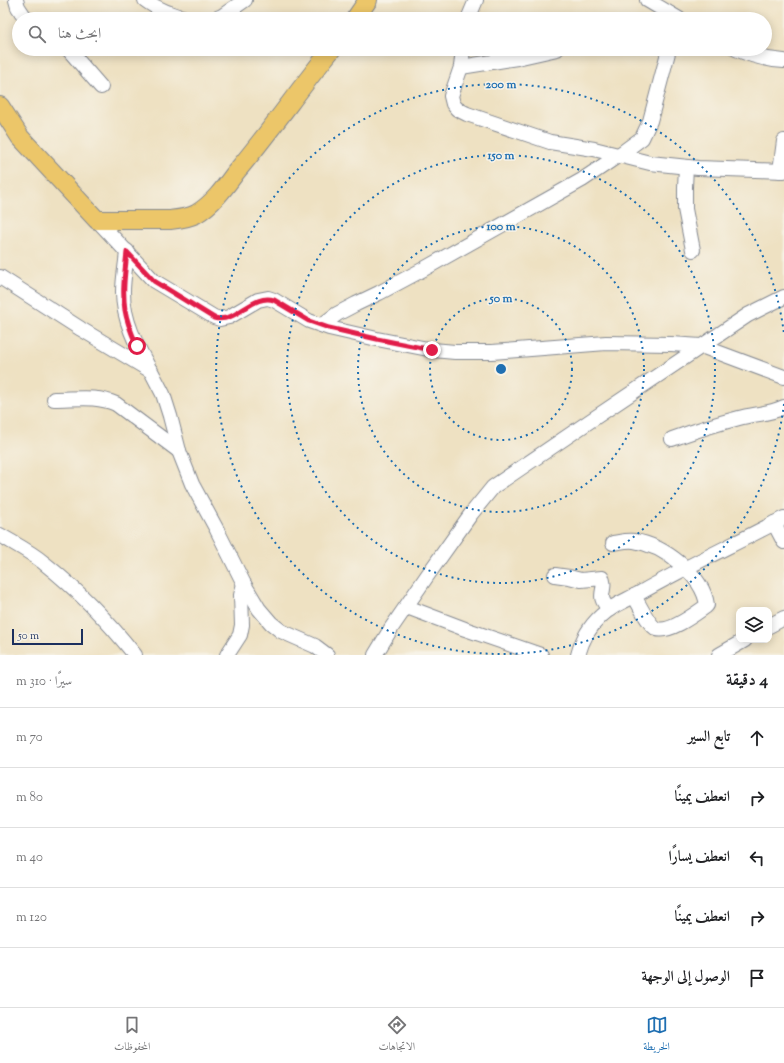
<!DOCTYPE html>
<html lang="ar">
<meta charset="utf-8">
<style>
body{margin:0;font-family:"Sorts Mill Goudy",Amiri,serif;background:#f6f6f6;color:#202124;direction:rtl}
.controls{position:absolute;right:12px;bottom:12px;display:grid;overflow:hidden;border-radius:8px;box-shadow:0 2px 10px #0003}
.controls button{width:36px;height:36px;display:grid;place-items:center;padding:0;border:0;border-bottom:1px solid #e0e0e0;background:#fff;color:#202124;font:20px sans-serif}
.scale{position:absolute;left:12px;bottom:10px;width:71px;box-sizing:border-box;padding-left:4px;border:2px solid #1b2f5e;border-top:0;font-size:11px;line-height:14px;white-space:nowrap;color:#1b2f5e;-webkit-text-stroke:3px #f7f3e8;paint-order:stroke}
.stop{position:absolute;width:12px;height:12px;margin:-9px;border:3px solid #e11d48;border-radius:50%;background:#fff}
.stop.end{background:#e11d48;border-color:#fff;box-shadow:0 1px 4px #0008}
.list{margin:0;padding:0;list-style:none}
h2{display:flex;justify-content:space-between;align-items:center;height:52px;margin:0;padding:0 16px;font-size:17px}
h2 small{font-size:13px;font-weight:400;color:#757577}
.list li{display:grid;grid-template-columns:26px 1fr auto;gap:12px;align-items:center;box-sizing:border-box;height:60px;padding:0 16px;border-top:1px solid #e0e0e0}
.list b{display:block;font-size:15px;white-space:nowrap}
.list em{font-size:13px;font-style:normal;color:#757577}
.icon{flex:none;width:22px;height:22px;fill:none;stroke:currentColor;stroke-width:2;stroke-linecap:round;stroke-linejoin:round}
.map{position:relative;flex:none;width:784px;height:655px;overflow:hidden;direction:ltr}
.search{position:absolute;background:#fff;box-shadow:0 2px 10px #0003;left:12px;right:12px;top:12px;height:44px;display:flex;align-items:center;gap:10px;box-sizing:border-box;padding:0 14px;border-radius:22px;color:#757577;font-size:15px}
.sheet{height:352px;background:#fff}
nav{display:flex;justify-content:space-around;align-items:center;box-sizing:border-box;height:56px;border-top:1px solid #e0e0e0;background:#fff;font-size:11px;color:#757577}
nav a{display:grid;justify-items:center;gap:2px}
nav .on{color:#1f6fb2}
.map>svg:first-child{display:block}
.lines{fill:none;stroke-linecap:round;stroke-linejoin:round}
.minor-casing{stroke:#848890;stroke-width:16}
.major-casing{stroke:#848890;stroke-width:20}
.minor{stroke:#fff;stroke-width:14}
.major{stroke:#ecc669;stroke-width:18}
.route{stroke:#e11d48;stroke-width:5}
.ring{fill:none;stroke:#1f6fb2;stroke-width:2;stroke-dasharray:2 4}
.centre{fill:#1f6fb2;stroke:#f7f3e8;stroke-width:2}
.ring-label{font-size:12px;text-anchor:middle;font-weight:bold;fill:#1f6fb2;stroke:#f7f3e8;stroke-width:3;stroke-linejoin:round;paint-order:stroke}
</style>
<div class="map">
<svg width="784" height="655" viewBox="0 0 784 655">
<rect width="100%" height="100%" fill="#f7f3e8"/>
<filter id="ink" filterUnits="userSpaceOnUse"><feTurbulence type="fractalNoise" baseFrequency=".025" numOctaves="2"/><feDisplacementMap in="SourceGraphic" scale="8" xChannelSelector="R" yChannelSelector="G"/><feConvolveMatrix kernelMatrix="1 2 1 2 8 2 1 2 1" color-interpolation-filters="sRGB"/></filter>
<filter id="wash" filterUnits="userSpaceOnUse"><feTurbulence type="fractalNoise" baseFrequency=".012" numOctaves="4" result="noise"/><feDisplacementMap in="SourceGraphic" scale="16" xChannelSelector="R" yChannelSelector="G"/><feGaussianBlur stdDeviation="0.9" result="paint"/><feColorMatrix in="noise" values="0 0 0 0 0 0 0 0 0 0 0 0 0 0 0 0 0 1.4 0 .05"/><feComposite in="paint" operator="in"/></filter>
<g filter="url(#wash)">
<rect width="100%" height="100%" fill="#eee1c2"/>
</g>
<g filter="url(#ink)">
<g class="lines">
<defs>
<g id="minor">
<polyline points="16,0 18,7 26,19"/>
<path d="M 145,0 C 158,10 173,15 189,19"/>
<polyline points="647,0 679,19"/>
<polyline points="215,19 222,16 245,0"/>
<polyline points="468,19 476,0"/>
<polyline points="68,49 101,87"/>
<polyline points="463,49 461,67 451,96 453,104 457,109 467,114 550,142 594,149 650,163 698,168 784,171"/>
<path d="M 736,49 C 752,56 766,60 784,61"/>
<polyline points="461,67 517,58 557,49"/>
<polyline points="686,167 685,187 685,209 693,250"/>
<polyline points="780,171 784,141"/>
<polyline points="97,220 154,281 214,317 220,319 229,317 258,300 268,298 274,300 309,321 329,328 377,339 433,350 455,352 492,352 606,343 671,344 701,346 784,377"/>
<path d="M 127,251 C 126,265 123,278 123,292 C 123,321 137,346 150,370"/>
<polyline points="0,277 81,329 151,371 163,394 170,416 179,451 192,484 217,530 244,584 259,609 271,623 281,631 315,646 327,655"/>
<polyline points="322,325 337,314 356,304 379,293 422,270 582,180 619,155 642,138 650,121 669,49"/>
<path d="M 54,399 C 75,399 97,395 116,404 L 179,451"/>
<path d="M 672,439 C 694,431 716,424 739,418 C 754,414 770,414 784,407"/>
<polyline points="774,523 784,542"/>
<path d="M 0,535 C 15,544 31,552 44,563 C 78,590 108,621 135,655"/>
<path d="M 613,543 C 620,542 628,540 634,541 C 663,545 703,575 707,605 L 705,607 C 695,614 670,633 657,629 C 649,626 639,604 634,596"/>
<path d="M 555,575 L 569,577 L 581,580 L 602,578 C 608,590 594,596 610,609"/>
<polyline points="407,607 465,629 541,655"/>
<polyline points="769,626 784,618"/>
<polyline points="227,655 240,635 242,625 241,595 244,584"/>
<polyline points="375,655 392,627 427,576 471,514 493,487 590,421 748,315 784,297"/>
<path d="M 578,655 C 582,640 590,626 601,616 C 611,606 625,601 638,594 C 685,567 735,544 784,518"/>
<polyline points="719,655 745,640"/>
</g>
<g id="major">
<polyline points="355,19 368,0"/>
<path d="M 0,106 L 20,137 L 97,220 L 170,220 C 178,219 188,218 196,214 C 213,204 225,187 236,172 C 270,132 299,89 332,49"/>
</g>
</defs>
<use href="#minor" class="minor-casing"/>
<use href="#major" class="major-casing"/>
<use href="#minor" class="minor"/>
<use href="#major" class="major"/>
</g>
</g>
<g class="lines" filter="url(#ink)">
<path class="route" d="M 137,346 C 132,334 127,323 125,310 C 122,291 125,271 127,252 L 154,281 L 214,318 C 237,324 252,293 274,300 L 309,321 L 329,328 L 377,339 L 432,350"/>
</g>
<g class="ring">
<circle cx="501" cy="369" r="71"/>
<circle cx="501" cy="369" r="143"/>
<circle cx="501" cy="369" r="214"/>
<path d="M784 404A285 285 0 1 1 784 334"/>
</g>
<circle cx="501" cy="369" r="6" class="centre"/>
<g class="ring-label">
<text x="501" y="88">200 m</text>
<text x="501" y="159">150 m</text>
<text x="501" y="230">100 m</text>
<text x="501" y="302">50 m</text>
</g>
</svg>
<div class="controls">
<button><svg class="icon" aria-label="layers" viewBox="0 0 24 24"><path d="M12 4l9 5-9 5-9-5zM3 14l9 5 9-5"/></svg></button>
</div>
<div class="scale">50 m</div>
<div class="stop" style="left:137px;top:346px"></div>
<div class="stop end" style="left:432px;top:350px"></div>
<div class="search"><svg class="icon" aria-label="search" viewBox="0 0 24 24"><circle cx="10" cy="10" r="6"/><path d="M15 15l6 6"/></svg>ابحث هنا</div>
</div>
<section class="sheet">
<h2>4 دقيقة<small>سيرًا · 310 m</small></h2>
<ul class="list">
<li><svg class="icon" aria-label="ahead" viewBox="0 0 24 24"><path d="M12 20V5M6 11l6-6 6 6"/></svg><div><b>تابع السير</b></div><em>70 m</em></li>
<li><svg class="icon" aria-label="right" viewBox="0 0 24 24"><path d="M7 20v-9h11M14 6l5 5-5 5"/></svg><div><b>انعطف يمينًا</b></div><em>80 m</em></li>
<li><svg class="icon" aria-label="left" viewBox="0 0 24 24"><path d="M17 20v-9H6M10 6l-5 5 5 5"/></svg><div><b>انعطف يسارًا</b></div><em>40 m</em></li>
<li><svg class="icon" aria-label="right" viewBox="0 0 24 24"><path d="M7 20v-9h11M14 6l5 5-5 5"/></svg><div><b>انعطف يمينًا</b></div><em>120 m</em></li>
<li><svg class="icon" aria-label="arrive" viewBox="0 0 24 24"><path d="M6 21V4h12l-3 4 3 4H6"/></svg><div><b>الوصول إلى الوجهة</b></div></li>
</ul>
</section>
<nav>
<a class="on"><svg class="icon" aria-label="map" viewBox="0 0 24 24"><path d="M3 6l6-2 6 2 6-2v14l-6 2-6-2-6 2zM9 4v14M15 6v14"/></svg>الخريطة</a>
<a><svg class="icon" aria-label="directions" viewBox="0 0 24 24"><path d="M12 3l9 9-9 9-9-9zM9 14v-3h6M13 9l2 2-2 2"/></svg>الاتجاهات</a>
<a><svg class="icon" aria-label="saved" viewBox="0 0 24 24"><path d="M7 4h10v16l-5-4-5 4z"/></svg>المحفوظات</a>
</nav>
